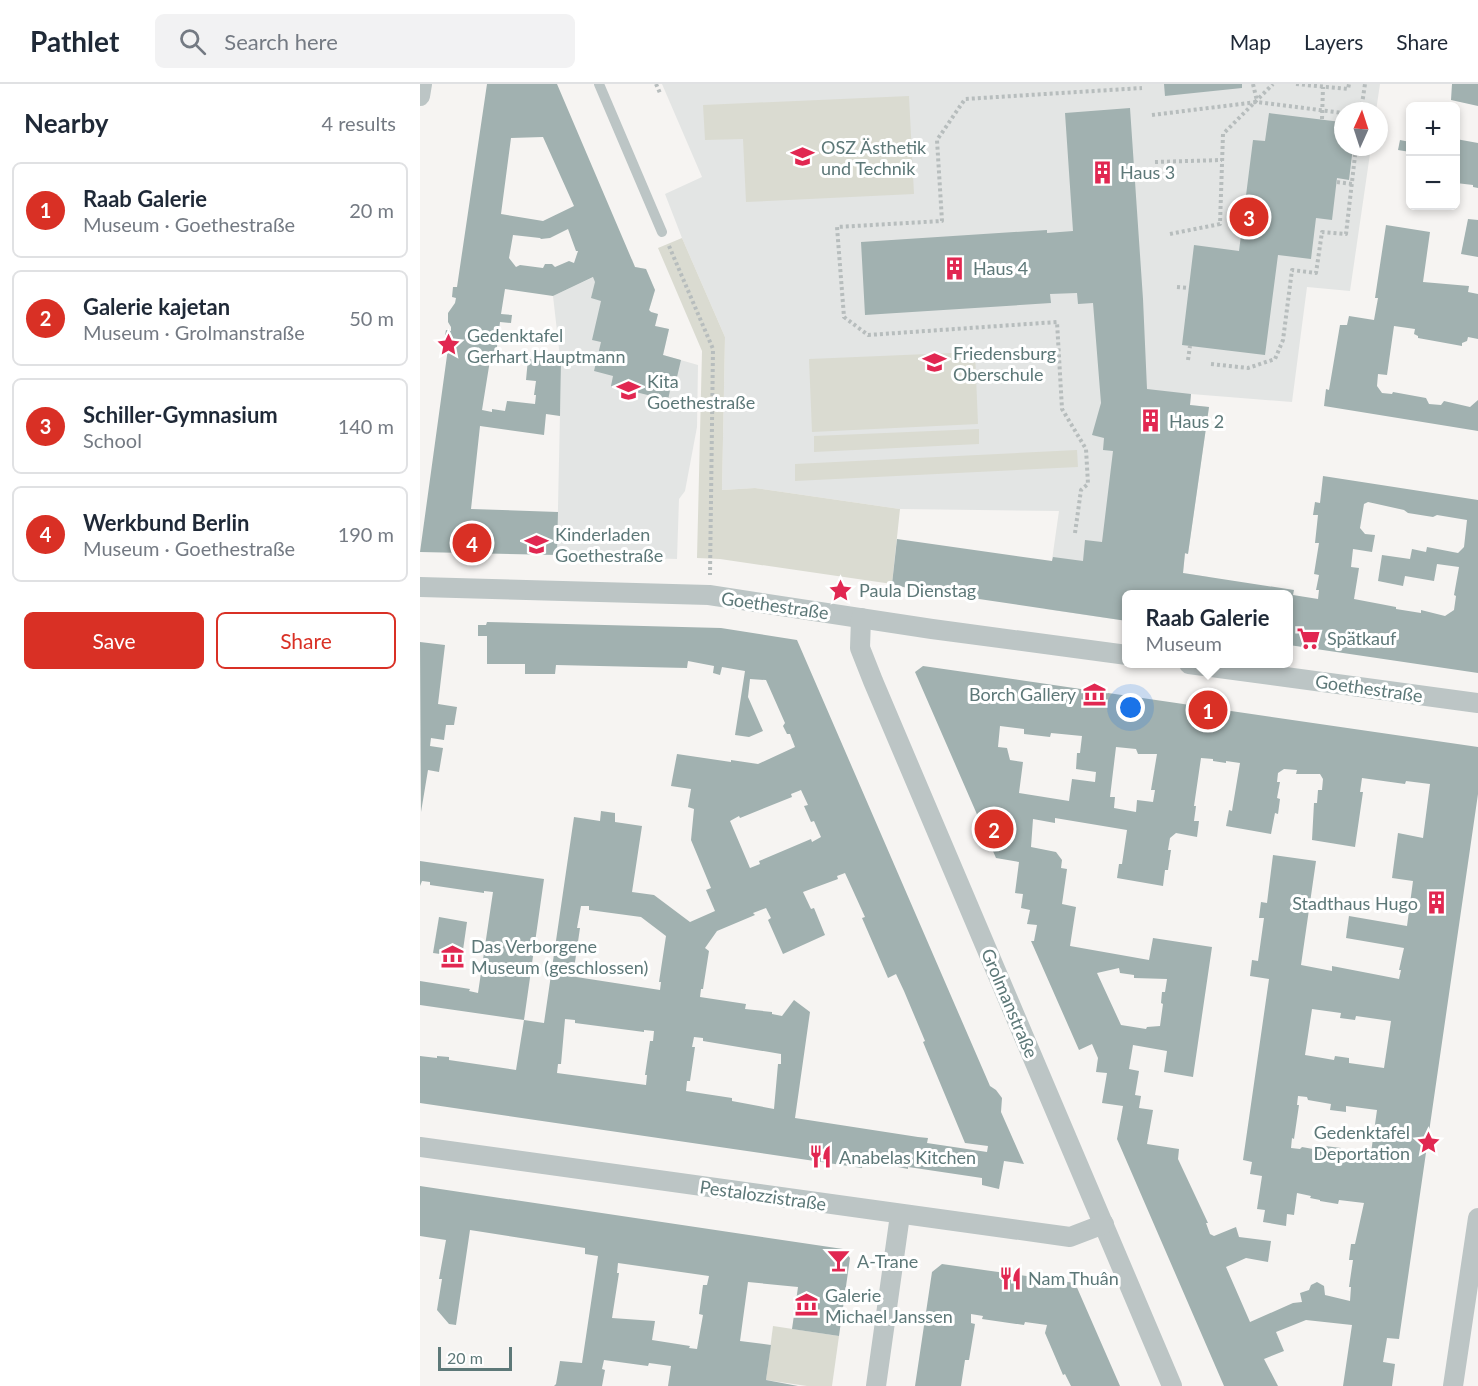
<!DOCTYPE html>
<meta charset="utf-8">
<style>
body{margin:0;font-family:Lato,sans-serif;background:#f2f2f3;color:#1f2937}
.controls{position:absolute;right:18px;top:18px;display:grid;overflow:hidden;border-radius:9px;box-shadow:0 3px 9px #0003}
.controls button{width:54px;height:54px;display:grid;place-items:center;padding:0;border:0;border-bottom:2px solid #e0e1e3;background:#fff;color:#1f2937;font:30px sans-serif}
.compass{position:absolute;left:914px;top:18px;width:54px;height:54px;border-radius:50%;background:#fff;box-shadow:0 3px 9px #0003;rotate:3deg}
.scale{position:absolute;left:18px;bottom:15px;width:74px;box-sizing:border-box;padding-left:6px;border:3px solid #5d7878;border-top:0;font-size:16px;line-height:21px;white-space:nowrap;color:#5d7878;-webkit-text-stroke:4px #fff;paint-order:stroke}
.you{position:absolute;left:711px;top:624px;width:21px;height:21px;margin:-15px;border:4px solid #fff;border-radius:50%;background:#1a73e8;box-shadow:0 0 0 9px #1a73e833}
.badge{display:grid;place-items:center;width:39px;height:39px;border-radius:50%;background:#d93025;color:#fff;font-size:20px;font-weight:700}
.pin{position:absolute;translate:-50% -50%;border:3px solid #fff;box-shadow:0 2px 6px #0006}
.popup{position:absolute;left:702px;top:506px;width:171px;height:78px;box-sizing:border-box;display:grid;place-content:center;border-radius:9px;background:#fff;filter:drop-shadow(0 2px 4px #0005);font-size:20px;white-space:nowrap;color:#747a83}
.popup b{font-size:22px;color:#1f2937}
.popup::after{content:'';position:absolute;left:50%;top:100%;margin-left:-12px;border:12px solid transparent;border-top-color:#fff}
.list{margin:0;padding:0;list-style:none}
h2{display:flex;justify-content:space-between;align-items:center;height:78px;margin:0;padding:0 24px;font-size:26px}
h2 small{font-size:20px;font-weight:400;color:#747a83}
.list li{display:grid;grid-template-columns:39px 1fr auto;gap:18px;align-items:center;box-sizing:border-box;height:96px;margin:0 12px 12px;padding:0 12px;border:2px solid #e0e1e3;border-radius:9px}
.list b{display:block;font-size:22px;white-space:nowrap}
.list p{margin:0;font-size:20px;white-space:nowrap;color:#747a83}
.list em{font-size:20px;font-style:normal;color:#747a83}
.actions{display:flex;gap:12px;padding:18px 24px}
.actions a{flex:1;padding:14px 0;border:2px solid #d93025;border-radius:9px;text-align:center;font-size:21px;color:#d93025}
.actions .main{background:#d93025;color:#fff}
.icon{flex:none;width:33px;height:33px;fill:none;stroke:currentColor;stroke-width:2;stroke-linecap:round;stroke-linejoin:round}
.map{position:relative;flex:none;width:1058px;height:1302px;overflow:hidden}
header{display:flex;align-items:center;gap:36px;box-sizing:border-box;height:84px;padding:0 30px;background:#fff;border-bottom:2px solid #e0e1e3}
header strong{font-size:28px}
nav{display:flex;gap:33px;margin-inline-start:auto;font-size:21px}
.search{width:420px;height:54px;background:#f2f2f3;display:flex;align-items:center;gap:15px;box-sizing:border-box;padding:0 21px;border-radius:9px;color:#747a83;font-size:22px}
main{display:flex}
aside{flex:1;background:#fff}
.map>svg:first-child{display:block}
.built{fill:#e3e5e4}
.green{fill:#dadbd1}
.building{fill:#a1b1b0;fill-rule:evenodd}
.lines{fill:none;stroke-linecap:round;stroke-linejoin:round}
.path{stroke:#b7bdbd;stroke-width:4;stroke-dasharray:3 3;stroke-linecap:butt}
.lane{stroke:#bcc5c5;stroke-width:10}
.street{stroke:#bcc5c5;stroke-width:20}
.labels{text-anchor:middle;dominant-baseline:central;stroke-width:6;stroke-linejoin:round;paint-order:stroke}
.poi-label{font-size:18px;fill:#5d7878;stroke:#fff;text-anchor:start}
.street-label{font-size:18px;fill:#5d7878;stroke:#fff}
</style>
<header>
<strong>Pathlet</strong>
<div class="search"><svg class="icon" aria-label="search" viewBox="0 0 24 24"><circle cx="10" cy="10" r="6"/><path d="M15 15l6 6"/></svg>Search here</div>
<nav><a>Map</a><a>Layers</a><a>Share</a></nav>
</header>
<main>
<aside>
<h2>Nearby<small>4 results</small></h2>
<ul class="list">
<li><span class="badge">1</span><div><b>Raab Galerie</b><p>Museum · Goethestraße</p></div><em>20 m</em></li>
<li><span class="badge">2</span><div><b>Galerie kajetan</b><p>Museum · Grolmanstraße</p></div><em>50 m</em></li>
<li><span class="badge">3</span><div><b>Schiller-Gymnasium</b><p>School</p></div><em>140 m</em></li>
<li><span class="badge">4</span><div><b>Werkbund Berlin</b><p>Museum · Goethestraße</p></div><em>190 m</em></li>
</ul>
<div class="actions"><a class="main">Save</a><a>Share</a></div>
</aside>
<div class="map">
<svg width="1058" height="1302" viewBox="0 0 1058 1302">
<rect width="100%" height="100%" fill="#f6f4f2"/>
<g class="built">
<polygon points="242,0 960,0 956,27 923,27 923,63 951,63 930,207 887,203 872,318 771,310 770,321 789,323 768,470 765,470 763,489 789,493 787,510 707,510 707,537 625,525 639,427 480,425 335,404 302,406 305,253 262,154 245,110 282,93"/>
<polygon points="212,175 215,183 226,185 235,206 229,226 231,228 238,230 235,242 249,245 243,271 278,281 277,343 265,407 259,415 257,475 137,471 141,282 133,212"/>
</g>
<g class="green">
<polygon points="489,12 494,110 326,118 323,55 285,56 283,21"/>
<polygon points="262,154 305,253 302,406 335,404 480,425 472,500 300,475 277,474 282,267 238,164"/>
<polygon points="555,268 558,340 392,348 389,275"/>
<polygon points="559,345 559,360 394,368 394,352"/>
<polygon points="657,366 658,383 375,397 375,380"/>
<polygon points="353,1242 419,1252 412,1302 387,1302 346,1296"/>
</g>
<g class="building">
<path d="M 67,0 L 137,0 L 215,183 L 226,185 L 235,206 L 229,226 L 231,228 L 238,230 L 235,242 L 249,245 L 243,271 L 261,276 L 257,293 L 253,292 L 248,316 L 191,302 L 193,292 L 174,287 L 181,258 L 172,256 L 181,217 L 171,214 L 175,198 L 173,193 L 133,212 L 85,205 L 81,230 L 92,231 L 91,239 L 80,238 L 76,271 L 71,270 L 62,326 L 72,328 L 72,325 L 85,327 L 87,317 L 115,320 L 116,311 L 114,311 L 116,297 L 106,296 L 108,275 L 141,279 L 140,332 L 126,330 L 124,351 L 60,342 L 51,425 L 138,428 L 137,471 L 0,468 L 29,257 L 24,257 L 26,246 L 31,247 L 31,243 L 28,238 L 28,229 L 35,219 L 36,214 L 32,213 L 33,203 L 37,203 ZM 123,53 L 154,122 L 123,137 L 81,130 L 91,54 ZM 148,145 L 156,167 L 158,167 L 154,179 L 149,177 L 135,183 L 132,180 L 125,180 L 123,184 L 100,181 L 96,183 L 89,174 L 93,151 L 120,154 L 121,155 L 130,154 Z"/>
<polygon points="744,0 822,0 822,4 745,12"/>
<polygon points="1032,0 1058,0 1058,22 1031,16"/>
<path d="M 710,24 L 723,215 L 727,305 L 771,310 L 770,321 L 789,323 L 768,470 L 765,469 L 763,489 L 874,506 L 873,511 L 898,515 L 899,506 L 896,506 L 899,491 L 894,490 L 899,459 L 895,459 L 898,431 L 893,431 L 895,418 L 900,419 L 903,392 L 1058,416 L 1058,589 L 869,561 L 869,510 L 707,510 L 707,537 L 491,505 L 472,500 L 477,455 L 632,477 L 633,473 L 663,477 L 665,456 L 682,458 L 693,367 L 683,366 L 684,354 L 672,351 L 681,319 L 673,219 L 658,220 L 657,209 L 630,210 L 631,219 L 445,231 L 441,158 L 627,146 L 627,149 L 653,147 L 645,29 ZM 948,418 L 984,426 L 988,429 L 1013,433 L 1017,431 L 1047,436 L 1044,463 L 1038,469 L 1007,463 L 1006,468 L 992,465 L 990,475 L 962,471 L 958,497 L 983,502 L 985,492 L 1014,497 L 1017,480 L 1039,483 L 1034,511 L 1036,512 L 1034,526 L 1025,532 L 1001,526 L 1001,529 L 976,525 L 976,523 L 934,515 L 939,484 L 931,483 L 933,465 L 952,468 L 955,451 L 945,450 L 940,444 L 944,420 Z"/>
<polygon points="849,29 921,38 919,50 923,50 923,63 933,63 929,96 917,94 912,136 896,134 891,175 858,171 845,271 762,261 774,161 819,167 833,56 845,57"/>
<polygon points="1036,55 1058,59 1058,104 1053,103 1053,101 1036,99"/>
<polygon points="980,56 990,58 990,68 978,66"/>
<polygon points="1048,135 1058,136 1058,173 1041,170"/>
<polygon points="966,141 1010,148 1003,198 1049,202 1048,208 1058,210 1058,255 1048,253 1047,257 1042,259 1042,262 998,254 998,252 994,250 995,245 974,242 967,291 958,290 957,302 962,309 972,310 973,308 1006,314 1009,320 1021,321 1024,317 1050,323 1058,316 1058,347 904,322 906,305 909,306 920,241 927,241 929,232 954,236 958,214 955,214"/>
<path d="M 67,538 L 301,544 L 377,556 L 570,1002 L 576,1006 L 582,1014 L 581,1028 L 604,1080 L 584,1077 L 579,1105 L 562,1101 L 562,1094 L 495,1084 L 488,1083 L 488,1085 L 443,1076 L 442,1084 L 0,1019 L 0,972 L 17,974 L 17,972 L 29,973 L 29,976 L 96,986 L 104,936 L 124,939 L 154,733 L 180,737 L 181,727 L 195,729 L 195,738 L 222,742 L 212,808 L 234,811 L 270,838 L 295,827 L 286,806 L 291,804 L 271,756 L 274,725 L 268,723 L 271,705 L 251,702 L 257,670 L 311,678 L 311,676 L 338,680 L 375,663 L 370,650 L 367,650 L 363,642 L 365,639 L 346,596 L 330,595 L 328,613 L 343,647 L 329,653 L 315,651 L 325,587 L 302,583 L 300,591 L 293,589 L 294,582 L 268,577 L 267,584 L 136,581 L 135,590 L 105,590 L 105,580 L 67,580 L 67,552 L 58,552 L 58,541 L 66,541 ZM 381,706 L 388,721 L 384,722 L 391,738 L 394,737 L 401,753 L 392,758 L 391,755 L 339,777 L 340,780 L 330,784 L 310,737 L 319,732 L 320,734 L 372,713 L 371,710 ZM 425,789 L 445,833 L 442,834 L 468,894 L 476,890 L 484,907 L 505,957 L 503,958 L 545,1059 L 568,1062 L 567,1068 L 507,1059 L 508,1054 L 498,1053 L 375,1034 L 390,928 L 374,916 L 362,932 L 352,930 L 352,928 L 325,925 L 326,920 L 280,913 L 281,905 L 283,905 L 289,867 L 285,864 L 297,847 L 335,831 L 333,829 L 346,824 L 351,834 L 348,836 L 363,870 L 405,851 L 394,824 L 391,825 L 383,808 L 418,795 L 417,792 ZM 161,822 L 169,822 L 169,826 L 221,833 L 246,852 L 239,898 L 241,898 L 240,906 L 150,892 L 151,884 L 154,885 L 160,844 L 157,844 ZM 145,935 L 155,936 L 155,939 L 224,948 L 224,946 L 234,947 L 233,957 L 230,957 L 225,991 L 227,991 L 226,1001 L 137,989 L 138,980 L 141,980 ZM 274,953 L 283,954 L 283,957 L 361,970 L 361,980 L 358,980 L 354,1025 L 312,1017 L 312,1014 L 266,1007 L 267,997 L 270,997 L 275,963 L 272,963 Z"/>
<polygon points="0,558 25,561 18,620 37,623 34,641 26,641 24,656 11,654 10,662 23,664 19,688 8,686 1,728"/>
<path d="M 503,582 L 1058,663 L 1058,710 L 979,1255 L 967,1254 L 963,1278 L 975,1280 L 972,1302 L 923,1302 L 932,1241 L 886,1236 L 856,1248 L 864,1267 L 844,1275 L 858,1302 L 804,1302 L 697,1055 L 703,1022 L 682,1019 L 687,989 L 676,988 L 678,974 L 672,960 L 659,966 L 611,857 L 614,857 L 617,841 L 607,840 L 610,826 L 601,824 L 603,810 L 595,809 L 599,778 L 576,774 L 495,588 ZM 580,642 L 604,645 L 604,650 L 630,653 L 631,649 L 662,652 L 660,669 L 657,669 L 656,685 L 676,688 L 675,698 L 652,695 L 649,717 L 599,709 L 603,678 L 590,676 L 587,664 L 578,663 ZM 696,663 L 716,665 L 718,670 L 737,670 L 731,706 L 735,706 L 733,718 L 717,716 L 716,728 L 694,724 L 695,713 L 690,713 ZM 781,674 L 793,675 L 793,677 L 806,679 L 806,677 L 820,679 L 812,727 L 809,726 L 806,742 L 851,750 L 855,729 L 858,730 L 860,715 L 857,714 L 860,698 L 857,698 L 858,689 L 864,685 L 877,686 L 876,690 L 900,690 L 903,695 L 902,706 L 898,706 L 897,719 L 894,719 L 892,756 L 935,763 L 943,708 L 940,708 L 942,694 L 985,700 L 986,697 L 1010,700 L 1003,754 L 978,749 L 972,794 L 993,797 L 987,842 L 929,832 L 926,854 L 984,864 L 979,886 L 981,886 L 979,895 L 912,882 L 912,887 L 881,881 L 896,777 L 853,771 L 847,819 L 841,818 L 839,834 L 844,834 L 838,877 L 832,876 L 830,892 L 849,895 L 823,1076 L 832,1078 L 830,1090 L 842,1092 L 837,1125 L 845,1126 L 843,1138 L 866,1142 L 867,1130 L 874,1131 L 877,1109 L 891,1112 L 890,1114 L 900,1116 L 900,1117 L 918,1120 L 919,1116 L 944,1119 L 935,1160 L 931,1160 L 929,1176 L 933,1176 L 929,1203 L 931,1203 L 930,1217 L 905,1211 L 904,1202 L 897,1198 L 891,1201 L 889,1206 L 880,1209 L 882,1218 L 873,1219 L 830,1238 L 806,1183 L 826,1174 L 848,1178 L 851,1157 L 819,1153 L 816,1143 L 794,1152 L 790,1150 L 786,1139 L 788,1139 L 758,1075 L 759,1065 L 727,1060 L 733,1026 L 719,1024 L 721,1012 L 715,1011 L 719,987 L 709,985 L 713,961 L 747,967 L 744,988 L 773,993 L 792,863 L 733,854 L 729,876 L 650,862 L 656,823 L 642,820 L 647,785 L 641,784 L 642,776 L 636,768 L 611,763 L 613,735 L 635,739 L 635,734 L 707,746 L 702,780 L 699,780 L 697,794 L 743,802 L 745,786 L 748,786 L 751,766 L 748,766 L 750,754 L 756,749 L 777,753 L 779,737 L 774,737 L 776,722 L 774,722 ZM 699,884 L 700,889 L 714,891 L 714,894 L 747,895 L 745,908 L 742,908 L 741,919 L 743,920 L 740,942 L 727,943 L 726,945 L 701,941 L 677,889 ZM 892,925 L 921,929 L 920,934 L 935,936 L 936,932 L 971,937 L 964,984 L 929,979 L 929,974 L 915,972 L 914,976 L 885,971 ZM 878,1012 L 887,1013 L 888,1016 L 911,1020 L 910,1026 L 926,1028 L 926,1022 L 957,1026 L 950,1076 L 920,1069 L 921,1064 L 905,1062 L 904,1067 L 882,1063 L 880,1065 L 871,1064 L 872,1054 L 874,1055 L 879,1021 L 877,1021 Z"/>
<polygon points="0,777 124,795 104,936 0,921 0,897 50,905 49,907 58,909 73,808 64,807 64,809 10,801 10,798 2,797 0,802"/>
<polygon points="19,833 47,838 42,873 13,869"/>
<path d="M 0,1102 L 423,1165 L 430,1174 L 419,1252 L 372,1245 L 378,1203 L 328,1198 L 320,1257 L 351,1261 L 346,1296 L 378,1302 L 248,1302 L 251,1282 L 229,1279 L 228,1282 L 184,1276 L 182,1285 L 185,1286 L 182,1302 L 134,1302 L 136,1300 L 140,1277 L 162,1279 L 178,1172 L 165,1170 L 165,1164 L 50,1146 L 36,1241 L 29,1240 L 17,1226 L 22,1195 L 19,1195 L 26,1156 L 0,1152 ZM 198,1179 L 289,1192 L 287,1201 L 283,1201 L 279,1230 L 283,1231 L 277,1265 L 269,1264 L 270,1262 L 232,1256 L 235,1237 L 192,1234 L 199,1189 L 197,1189 Z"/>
<polygon points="522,1180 655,1199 700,1302 651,1302 645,1290 643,1291 625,1249 627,1241 605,1238 604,1241 562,1235 563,1232 551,1230 551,1239 555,1240 549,1276 545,1276 541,1302 495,1302 512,1188"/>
</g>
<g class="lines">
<g class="path">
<polyline points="236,0 240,9"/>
<polyline points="833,0 837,17"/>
<polyline points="876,0 928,5 929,0"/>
<polyline points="941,27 945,0"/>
<polyline points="732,31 837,18 923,29"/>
<polyline points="902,35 903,3"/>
<polyline points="735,78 802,76"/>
<polyline points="917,98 932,100"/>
<polyline points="750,150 800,140 803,50 853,0"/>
<polyline points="249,162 293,265 290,491"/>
<polyline points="757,203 769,204"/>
<polyline points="768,276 770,262"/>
<polyline points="791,280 828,284 855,275 863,256 872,186 896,189 902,148 926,150 936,63"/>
<polyline points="655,449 661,406 668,400 666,365 642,325 637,238 448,251 424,233 417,143 522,137 517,56 545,15 722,4"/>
</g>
<polyline class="lane" points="179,0 242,148"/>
<g class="street">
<polyline points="0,12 2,0"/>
<polyline points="0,503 289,511 512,545 707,571"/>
<polyline points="441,534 440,564 453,597 752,1302"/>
<polyline points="769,580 1058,619"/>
<polyline points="0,1063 650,1153 684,1140"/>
<polyline points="456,1302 480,1131"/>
<polyline points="1033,1302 1058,1134"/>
</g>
</g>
<defs>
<symbol id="school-bare" viewBox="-9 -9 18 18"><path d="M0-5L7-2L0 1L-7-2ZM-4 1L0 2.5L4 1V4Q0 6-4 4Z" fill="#e12751" stroke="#fff" stroke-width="2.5" paint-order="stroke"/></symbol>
<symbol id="building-bare" viewBox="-9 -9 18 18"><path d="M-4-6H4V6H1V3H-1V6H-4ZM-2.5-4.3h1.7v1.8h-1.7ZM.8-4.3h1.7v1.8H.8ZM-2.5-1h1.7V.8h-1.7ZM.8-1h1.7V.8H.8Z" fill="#e12751" stroke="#fff" stroke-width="2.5" paint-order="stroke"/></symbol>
<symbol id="sight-bare" viewBox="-9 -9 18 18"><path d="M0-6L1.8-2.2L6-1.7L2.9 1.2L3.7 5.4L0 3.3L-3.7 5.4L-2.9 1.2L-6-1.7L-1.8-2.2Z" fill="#e12751" stroke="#fff" stroke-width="2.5" paint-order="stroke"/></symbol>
<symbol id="supermarket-bare" viewBox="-9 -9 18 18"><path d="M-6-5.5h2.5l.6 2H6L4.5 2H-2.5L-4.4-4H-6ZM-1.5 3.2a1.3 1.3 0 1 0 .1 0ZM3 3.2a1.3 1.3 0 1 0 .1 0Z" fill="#e12751" stroke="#fff" stroke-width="2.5" paint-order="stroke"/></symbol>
<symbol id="museum-bare" viewBox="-9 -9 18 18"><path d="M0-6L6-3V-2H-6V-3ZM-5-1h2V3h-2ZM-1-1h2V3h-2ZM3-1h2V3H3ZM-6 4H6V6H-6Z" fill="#e12751" stroke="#fff" stroke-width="2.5" paint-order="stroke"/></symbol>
<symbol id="restaurant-bare" viewBox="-9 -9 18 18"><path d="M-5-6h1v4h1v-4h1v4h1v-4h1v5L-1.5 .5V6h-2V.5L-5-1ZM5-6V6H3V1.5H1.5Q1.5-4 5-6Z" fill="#e12751" stroke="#fff" stroke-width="2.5" paint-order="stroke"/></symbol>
<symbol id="bar-bare" viewBox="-9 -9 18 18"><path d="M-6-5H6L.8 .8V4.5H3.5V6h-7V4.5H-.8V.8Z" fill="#e12751" stroke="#fff" stroke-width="2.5" paint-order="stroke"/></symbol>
</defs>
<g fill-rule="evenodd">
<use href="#school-bare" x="366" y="56" width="33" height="33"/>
<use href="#building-bare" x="666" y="72" width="33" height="33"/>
<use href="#building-bare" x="518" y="168" width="33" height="33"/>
<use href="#sight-bare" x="12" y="244" width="33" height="33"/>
<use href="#school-bare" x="498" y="262" width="33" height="33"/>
<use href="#school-bare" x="192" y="290" width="33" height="33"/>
<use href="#building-bare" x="714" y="320" width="33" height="33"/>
<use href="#school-bare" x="100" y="444" width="33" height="33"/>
<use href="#sight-bare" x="404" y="490" width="33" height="33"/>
<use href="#supermarket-bare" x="872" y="538" width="33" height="33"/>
<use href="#museum-bare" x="658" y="594" width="33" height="33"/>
<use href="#building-bare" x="1000" y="802" width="33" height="33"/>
<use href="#museum-bare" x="16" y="856" width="33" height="33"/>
<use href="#sight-bare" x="992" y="1042" width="33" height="33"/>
<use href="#restaurant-bare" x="384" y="1056" width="33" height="33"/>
<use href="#bar-bare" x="402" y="1160" width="33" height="33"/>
<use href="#restaurant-bare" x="574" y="1178" width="33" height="33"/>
<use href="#museum-bare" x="370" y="1204" width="33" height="33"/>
</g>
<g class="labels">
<g class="poi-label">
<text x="401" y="63">OSZ Ästhetik<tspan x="401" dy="21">und Technik</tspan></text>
<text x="700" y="88">Haus 3</text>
<text x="553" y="184">Haus 4</text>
<text x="47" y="251">Gedenktafel<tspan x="47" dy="21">Gerhart Hauptmann</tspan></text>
<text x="533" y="269">Friedensburg<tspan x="533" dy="21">Oberschule</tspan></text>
<text x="227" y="297">Kita<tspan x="227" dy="21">Goethestraße</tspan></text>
<text x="749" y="337">Haus 2</text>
<text x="135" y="450">Kinderladen<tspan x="135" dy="21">Goethestraße</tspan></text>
<text x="439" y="506">Paula Dienstag</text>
<text x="907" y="554">Spätkauf</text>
<text x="656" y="610" text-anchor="end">Borch Gallery</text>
<text x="998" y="819" text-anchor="end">Stadthaus Hugo</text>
<text x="51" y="862">Das Verborgene<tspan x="51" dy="21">Museum (geschlossen)</tspan></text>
<text x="990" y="1048" text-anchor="end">Gedenktafel<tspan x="990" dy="21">Deportation</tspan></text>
<text x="419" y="1073">Anabelas Kitchen</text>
<text x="437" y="1177">A-Trane</text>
<text x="608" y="1194">Nam Thuân</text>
<text x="405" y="1211">Galerie<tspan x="405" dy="21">Michael Janssen</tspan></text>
</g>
<g class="street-label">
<text transform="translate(355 521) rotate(8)">Goethestraße</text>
<text transform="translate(949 604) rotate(8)">Goethestraße</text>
<text transform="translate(590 919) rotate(67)">Grolmanstraße</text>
<text transform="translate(343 1111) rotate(8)">Pestalozzistraße</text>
</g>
</g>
</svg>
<div class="controls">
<button>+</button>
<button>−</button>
</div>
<svg class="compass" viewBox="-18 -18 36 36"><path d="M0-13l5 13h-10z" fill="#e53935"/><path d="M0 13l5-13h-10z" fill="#747a83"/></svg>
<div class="scale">20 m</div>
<div class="you"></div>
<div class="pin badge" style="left:788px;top:626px">1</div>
<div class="popup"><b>Raab Galerie</b>Museum</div>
<div class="pin badge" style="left:574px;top:745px">2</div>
<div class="pin badge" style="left:829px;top:133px">3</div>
<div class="pin badge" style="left:52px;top:459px">4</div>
</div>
</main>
